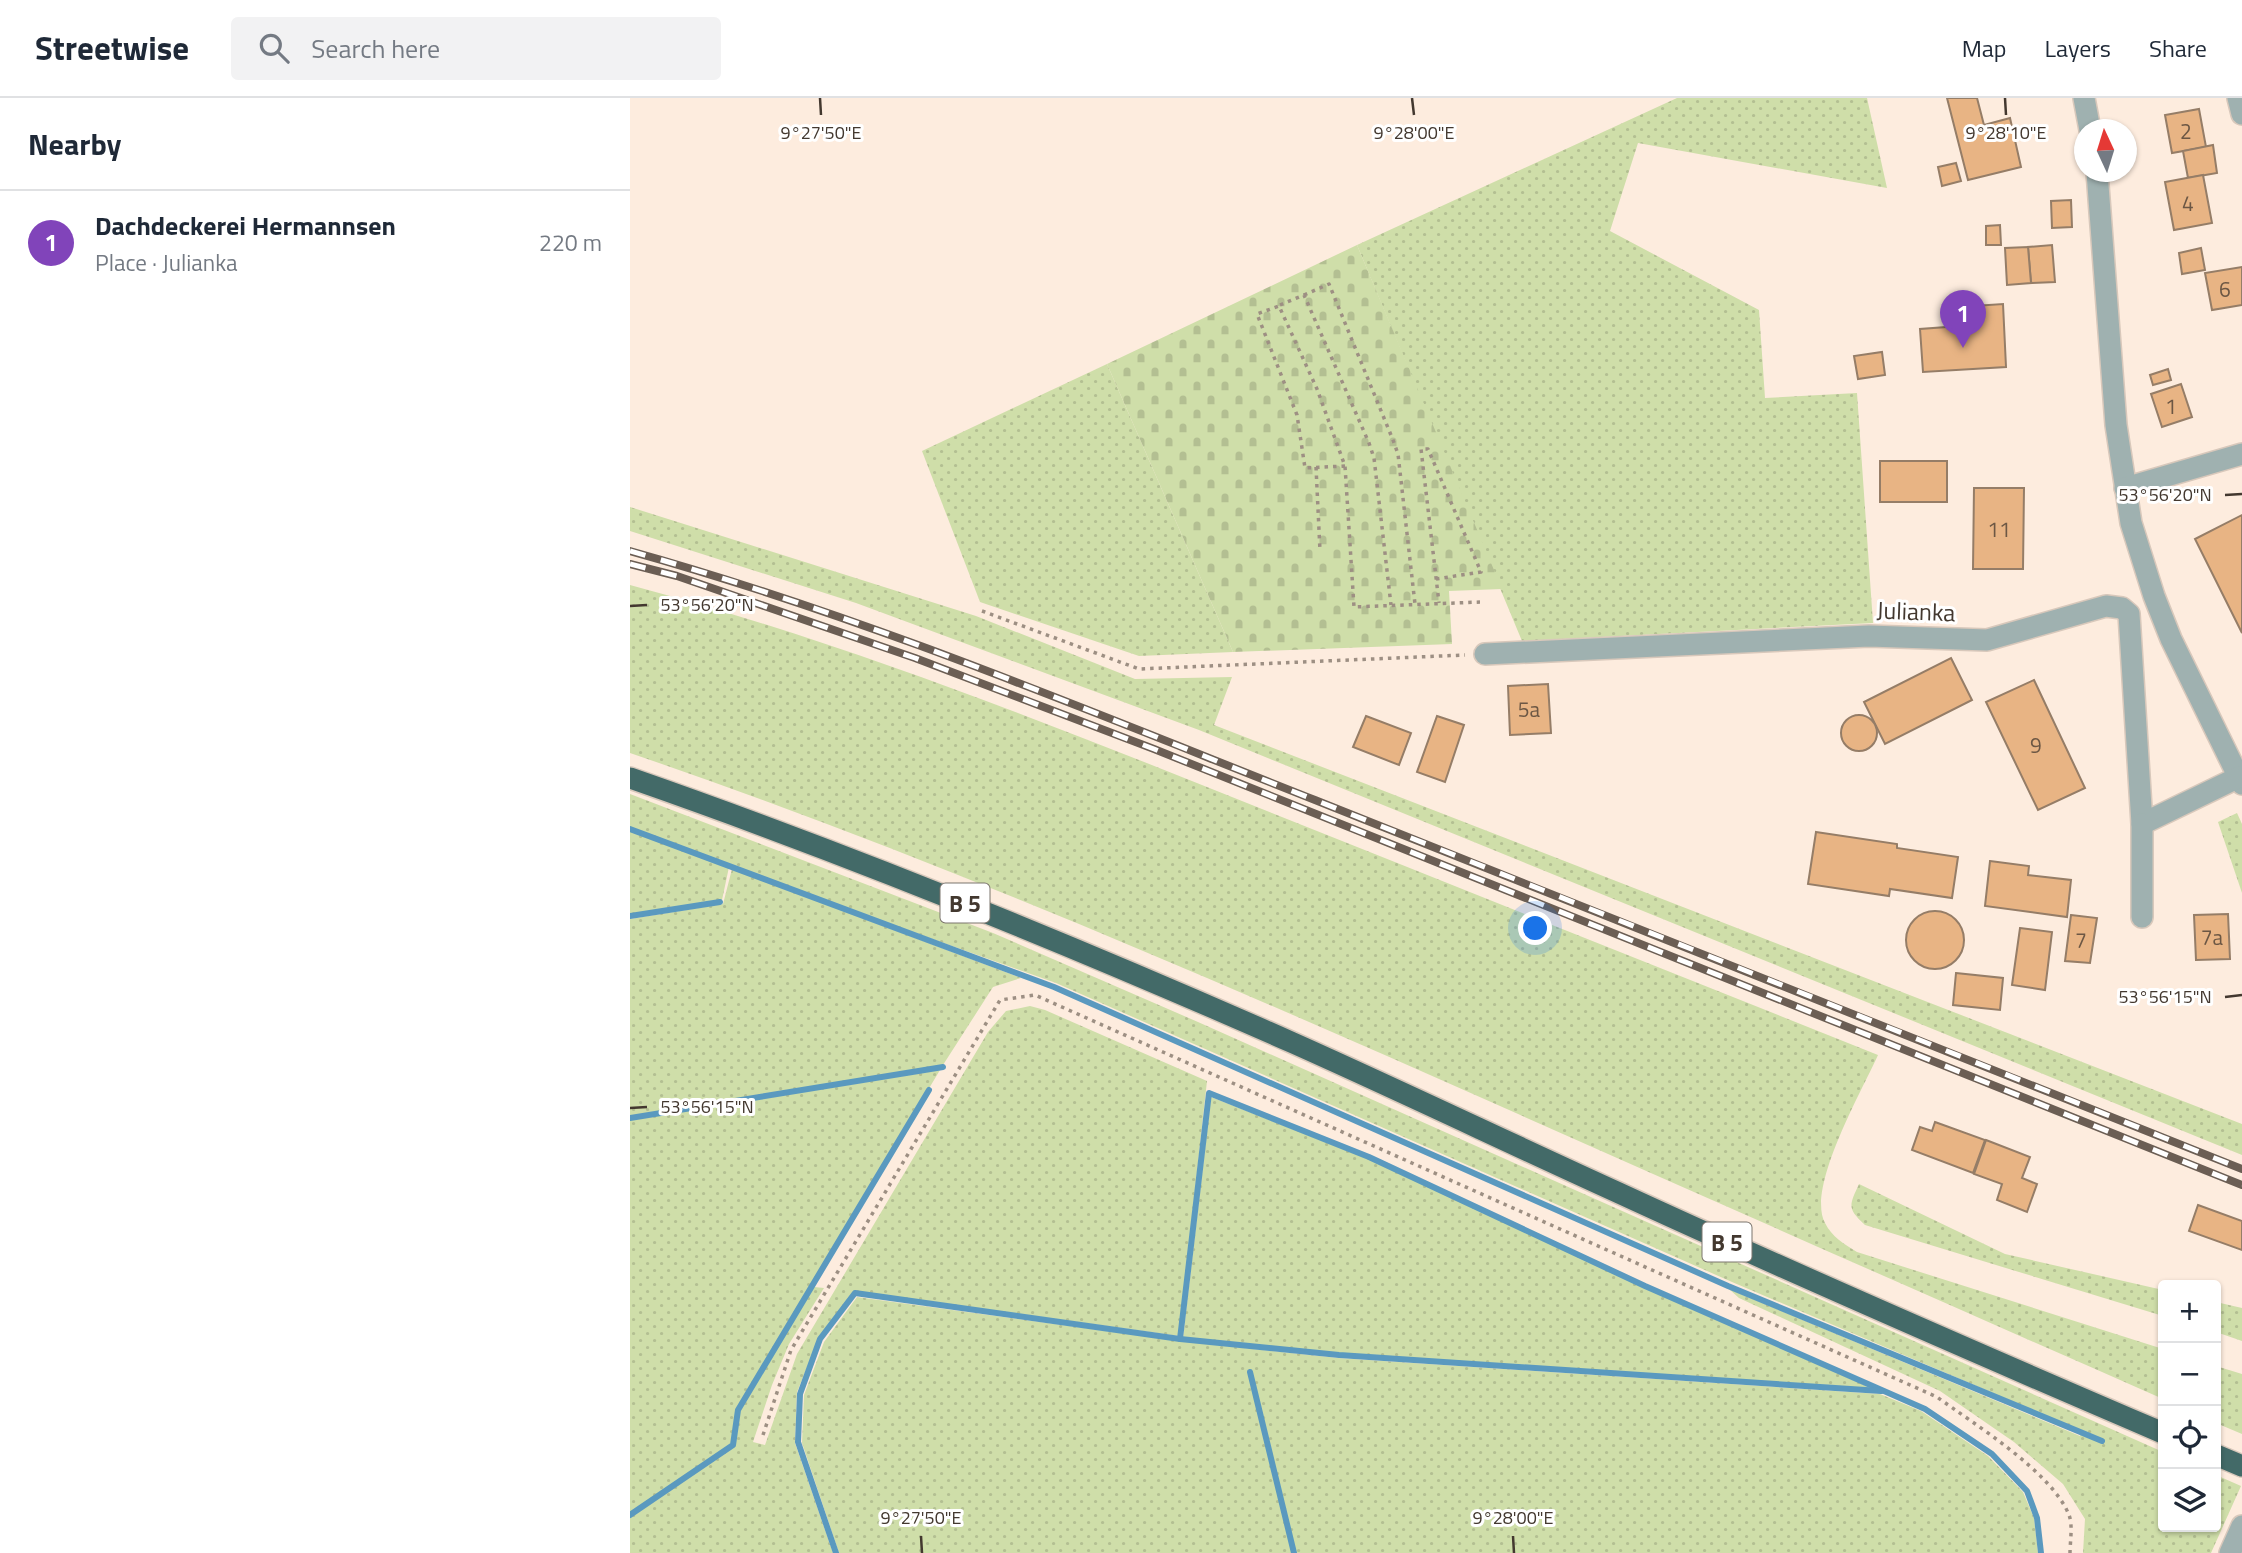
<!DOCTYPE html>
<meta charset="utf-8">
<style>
body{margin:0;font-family:"Titillium Web",sans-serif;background:#f2f2f3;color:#1f2937}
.controls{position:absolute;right:21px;bottom:21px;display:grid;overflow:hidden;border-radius:7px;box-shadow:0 2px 5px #0004}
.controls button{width:63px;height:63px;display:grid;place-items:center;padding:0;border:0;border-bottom:2px solid #e0e1e3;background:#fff;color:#1f2937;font:35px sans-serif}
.compass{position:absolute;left:1444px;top:21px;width:63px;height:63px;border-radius:50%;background:#fff;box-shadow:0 2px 5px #0004;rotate:356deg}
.you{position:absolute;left:906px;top:831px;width:24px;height:24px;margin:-18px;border:5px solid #fff;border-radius:50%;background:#1a73e8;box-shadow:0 0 0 10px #1a73e833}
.badge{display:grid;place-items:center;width:46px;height:46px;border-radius:50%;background:#8144ba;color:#fff;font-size:23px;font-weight:700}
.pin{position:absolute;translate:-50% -58px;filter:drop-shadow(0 2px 4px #0008)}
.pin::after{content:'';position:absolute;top:37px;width:24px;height:21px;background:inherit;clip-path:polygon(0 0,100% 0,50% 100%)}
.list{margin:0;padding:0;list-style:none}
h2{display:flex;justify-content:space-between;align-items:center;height:91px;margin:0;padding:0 28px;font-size:30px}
h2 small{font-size:23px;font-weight:400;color:#747a83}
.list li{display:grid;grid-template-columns:46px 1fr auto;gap:21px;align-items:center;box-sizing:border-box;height:105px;padding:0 28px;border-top:2px solid #e0e1e3}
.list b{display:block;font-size:26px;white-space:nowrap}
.list p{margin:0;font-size:23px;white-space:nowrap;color:#747a83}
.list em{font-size:23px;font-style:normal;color:#747a83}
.icon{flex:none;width:38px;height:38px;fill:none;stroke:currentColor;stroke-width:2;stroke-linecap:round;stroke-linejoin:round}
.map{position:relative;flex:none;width:1612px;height:1455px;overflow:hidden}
header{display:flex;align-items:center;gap:42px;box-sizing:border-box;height:98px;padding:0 35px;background:#fff;border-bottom:2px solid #e0e1e3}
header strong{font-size:33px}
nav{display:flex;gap:38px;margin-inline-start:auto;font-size:24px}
.search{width:490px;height:63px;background:#f2f2f3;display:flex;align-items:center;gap:18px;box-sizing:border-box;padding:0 24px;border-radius:7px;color:#747a83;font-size:26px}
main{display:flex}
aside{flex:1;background:#fff}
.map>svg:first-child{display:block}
.grass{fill:url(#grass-dots)}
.cemetery{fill:url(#cemetery-stones)}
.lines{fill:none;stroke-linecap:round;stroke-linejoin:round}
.stream{stroke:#5a99bf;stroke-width:6}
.building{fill:#e8b484;stroke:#957d67;stroke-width:2}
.minor-casing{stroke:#d8c8bb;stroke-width:24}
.highway-casing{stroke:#d8c8bb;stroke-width:24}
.path{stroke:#9d8f83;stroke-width:3.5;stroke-dasharray:3.5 5;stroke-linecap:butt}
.minor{stroke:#9fb1b0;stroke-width:21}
.highway{stroke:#436a68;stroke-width:21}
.rail-casing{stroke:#6b5e54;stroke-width:8}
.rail{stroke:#fff;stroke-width:5;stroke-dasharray:16;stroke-linecap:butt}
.ticks{fill:none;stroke:#43382f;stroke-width:2.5}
.labels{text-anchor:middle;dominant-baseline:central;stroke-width:6;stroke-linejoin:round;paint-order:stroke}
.number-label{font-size:21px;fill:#6c5744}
.shield{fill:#fff;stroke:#7b746d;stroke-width:2}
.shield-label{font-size:23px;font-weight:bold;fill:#43382f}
.street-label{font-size:24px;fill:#43382f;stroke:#fff}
.ticks-label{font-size:18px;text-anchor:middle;fill:#43382f;stroke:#fff;stroke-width:6;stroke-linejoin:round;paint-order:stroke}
</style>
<header>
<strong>Streetwise</strong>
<div class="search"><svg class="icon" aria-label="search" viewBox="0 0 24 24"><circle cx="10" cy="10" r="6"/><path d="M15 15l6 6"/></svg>Search here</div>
<nav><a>Map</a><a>Layers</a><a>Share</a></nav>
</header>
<main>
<aside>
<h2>Nearby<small></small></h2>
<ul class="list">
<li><span class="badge">1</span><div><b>Dachdeckerei Hermannsen</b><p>Place · Julianka</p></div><em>220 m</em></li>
</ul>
</aside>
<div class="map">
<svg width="1612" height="1455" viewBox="0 0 1612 1455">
<defs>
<pattern id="grass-dots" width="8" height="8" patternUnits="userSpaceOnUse" patternTransform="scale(1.75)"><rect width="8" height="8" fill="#cfdea9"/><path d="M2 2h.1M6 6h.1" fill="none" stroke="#b3bf92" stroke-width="1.8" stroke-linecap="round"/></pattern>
<pattern id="cemetery-stones" width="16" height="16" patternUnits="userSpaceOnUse" patternTransform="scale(1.75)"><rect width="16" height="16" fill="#cfdea9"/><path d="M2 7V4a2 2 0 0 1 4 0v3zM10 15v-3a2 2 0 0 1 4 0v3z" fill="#b3bf92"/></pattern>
</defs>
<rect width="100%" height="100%" fill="#fdecde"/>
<g class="grass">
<polygon points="1047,0 1237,0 1257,90 1008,45 980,133 1129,212 1135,300 1227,295 1243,525 892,543 727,147"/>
<polygon points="477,266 603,554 509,558 350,504 292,353"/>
<polygon points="0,409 346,518 505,581 602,579 584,627 1612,1026 1612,1057 569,632 226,505 0,433"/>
<path d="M 0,487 C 215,544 425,628 632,711 C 837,793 1043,875 1248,957 C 1232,993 1176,1090 1195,1125 C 1202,1139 1214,1146 1227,1154 L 1533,1251 L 1533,1301 C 1306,1201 1079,1101 852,1000 C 572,876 290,754 0,655 Z"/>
<polygon points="0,696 363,835 568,924 1533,1354 1533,1429 1586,1429 1586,1377 1611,1388 1581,1455 1453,1455 1455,1421 1433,1386 1384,1344 1310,1293 1109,1200 1099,1191 1450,1338 1452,1333 1102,1184 426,885 249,822 0,729"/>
<polygon points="1607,715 1612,726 1612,795 1588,724"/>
<polygon points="0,733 99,769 92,802 0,817"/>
<polygon points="102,771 391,880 363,889 313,967 0,1018 0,821 93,806"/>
<polygon points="400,908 415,912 577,983 549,1238 224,1193 189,1240 167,1294 165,1345 203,1455 0,1455 0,1420 105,1348 110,1313 184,1189 194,1190 159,1246 142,1287 123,1344 135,1347 167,1256 358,934 376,913"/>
<polygon points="310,972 107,1311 102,1346 0,1416 0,1022"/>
<polygon points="581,999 738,1061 1013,1189 1243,1291 710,1255 553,1240"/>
<path d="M 1229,1086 L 1375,1156 L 1533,1192 L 1533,1218 L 1235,1127 C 1217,1110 1219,1108 1229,1086 Z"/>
<polygon points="227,1199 550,1243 708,1260 1250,1296 1291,1313 1358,1358 1393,1394 1404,1420 1408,1455 209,1455 172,1345 174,1297 194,1244"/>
<polygon points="1586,1204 1612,1210 1612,1243 1586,1234"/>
<polygon points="1586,1268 1612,1276 1612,1336 1586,1325"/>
</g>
<polygon class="cemetery" points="727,147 872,491 819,493 822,546 603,554 477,266"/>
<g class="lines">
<g class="stream">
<polyline points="0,731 424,889 1098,1188 1472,1343"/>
<polyline points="0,818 90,804"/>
<polyline points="0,1020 313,969"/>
<polyline points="550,1241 579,995 739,1059 1015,1188 1295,1311 1362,1356 1397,1393 1407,1420 1411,1455"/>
<polyline points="620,1274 664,1455"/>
<polyline points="0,1417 103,1347 108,1312 299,992"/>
<polyline points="206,1455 168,1344 170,1296 190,1241 225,1195 550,1241 709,1257 1251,1293"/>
</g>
</g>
<g class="building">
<polygon points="1317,0 1347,0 1354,27 1380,20 1391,69 1338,82"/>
<polygon points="1569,11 1576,49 1542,55 1535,17"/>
<polygon points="1583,47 1587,75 1558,80 1553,53"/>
<polygon points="1326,65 1331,83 1312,88 1308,69"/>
<polygon points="1573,77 1582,125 1544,132 1535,84"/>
<polygon points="1441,102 1442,129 1422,130 1421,103"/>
<polygon points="1370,127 1371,147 1356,147 1356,128"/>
<polygon points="1422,147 1425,184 1401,185 1398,149"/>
<polygon points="1398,149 1401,185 1377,187 1375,150"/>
<polygon points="1571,150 1575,172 1552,176 1549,155"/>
<polygon points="1612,169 1612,207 1582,212 1575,175"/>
<polygon points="1373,206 1376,269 1293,274 1290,231 1330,228 1329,209"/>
<polygon points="1252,254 1255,277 1228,281 1224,258"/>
<polygon points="1538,271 1541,282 1523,287 1520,277"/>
<polygon points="1551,286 1562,319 1532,329 1521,296"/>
<rect x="1250" y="363" width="67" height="41"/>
<polygon points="1344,390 1394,390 1393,471 1343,471"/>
<polygon points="1612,417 1612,535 1565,441"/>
<polygon points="1321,560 1342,602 1255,646 1234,604"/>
<polygon points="1404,582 1455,690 1408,712 1356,604"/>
<polygon points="918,586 921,635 880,637 878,588"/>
<circle cx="1229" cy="635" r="18"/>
<polygon points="736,618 781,635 769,667 723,649"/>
<polygon points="807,618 834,627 815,684 787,674"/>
<polygon points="1186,734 1267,746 1267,750 1328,759 1322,800 1260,791 1259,798 1178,786"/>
<polygon points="1360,763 1399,768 1398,777 1441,782 1437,819 1355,808"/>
<circle cx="1305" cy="842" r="29"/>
<polygon points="1598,816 1600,861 1566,862 1564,817"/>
<polygon points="1441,817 1467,820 1460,865 1435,863"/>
<polygon points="1390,830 1422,834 1415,892 1382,887"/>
<polygon points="1326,875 1373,880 1370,912 1323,907"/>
<polygon points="1305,1024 1355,1042 1343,1075 1282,1052 1290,1029 1302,1033"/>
<polygon points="1356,1042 1400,1059 1392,1080 1407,1086 1397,1114 1367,1102 1372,1086 1344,1076"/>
<polygon points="1568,1107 1612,1123 1612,1152 1559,1133"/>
</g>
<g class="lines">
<defs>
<g id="minor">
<polyline points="1454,0 1460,32"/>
<polyline points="1608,0 1612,16"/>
<polyline points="1467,74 1486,327 1501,425 1524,498 1541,541 1612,686"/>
<polyline points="1495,390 1612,356"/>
<polyline points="855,556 1239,538 1357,542 1476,508 1492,510 1499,516 1512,726 1609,679"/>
<polyline points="1512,819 1512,726"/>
<polyline points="1600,1455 1612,1428"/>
</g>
<g id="highway">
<path d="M 0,680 C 224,758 444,848 661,944 C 771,993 879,1045 989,1095 C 1169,1178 1351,1257 1533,1335"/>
<polyline points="1586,1357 1612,1368"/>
</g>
</defs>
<use href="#minor" class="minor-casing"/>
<use href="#highway" class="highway-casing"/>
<g class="path">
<polyline points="674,197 699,186 763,342 768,356 785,506"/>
<polyline points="650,207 674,197 739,345 744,360 761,507"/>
<polyline points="715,368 675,370 667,317 627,216 649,208 687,291 715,368 724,509 850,504"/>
<polyline points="686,369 690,453"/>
<polyline points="806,481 851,474 798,351 791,351 809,505"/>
<polyline points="352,513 509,571 835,557"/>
<path d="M 133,1337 L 161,1252 L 370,902 L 405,897 L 1307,1299 C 1344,1326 1422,1374 1439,1417 C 1443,1427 1440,1444 1440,1455"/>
</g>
<use href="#minor" class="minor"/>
<use href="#highway" class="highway"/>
<defs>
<g id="rail">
<path d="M 0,453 C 234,518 459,613 685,702 C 994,824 1303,947 1612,1071"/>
<polyline points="0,466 47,478 285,560 524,651 1612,1087"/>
</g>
</defs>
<use href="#rail" class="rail-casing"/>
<use href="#rail" class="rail"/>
</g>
<path class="ticks" d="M 190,0 L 191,17M 782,0 L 784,17M 1375,0 L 1376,17M 1595,397 L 1612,396M 0,508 L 17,507M 1595,899 L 1612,897M 0,1010 L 17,1009M 291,1438 L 292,1455M 883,1438 L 884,1455"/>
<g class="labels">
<g class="number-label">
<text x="1556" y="33">2</text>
<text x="1558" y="105">4</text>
<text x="1595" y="191">6</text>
<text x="1541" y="308">1</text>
<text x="1369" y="431">11</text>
<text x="899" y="611">5a</text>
<text x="1406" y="647">9</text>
<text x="1582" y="839">7a</text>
<text x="1451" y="842">7</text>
</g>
<g class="shield">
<rect x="310.5" y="785.5" width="49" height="39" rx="5"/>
<rect x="1072.5" y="1124.5" width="49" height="39" rx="5"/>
</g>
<g class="shield-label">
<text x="335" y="805">B 5</text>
<text x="1097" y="1144">B 5</text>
</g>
<g class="street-label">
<text transform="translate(1286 513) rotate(2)">Julianka</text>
</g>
</g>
<g class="ticks-label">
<text x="191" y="41">9°27'50"E</text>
<text x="784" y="41">9°28'00"E</text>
<text x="1376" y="41">9°28'10"E</text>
<text x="1535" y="403">53°56'20"N</text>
<text x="77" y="513">53°56'20"N</text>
<text x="1535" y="905">53°56'15"N</text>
<text x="77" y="1015">53°56'15"N</text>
<text x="291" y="1426">9°27'50"E</text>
<text x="883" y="1426">9°28'00"E</text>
</g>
</svg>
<div class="controls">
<button>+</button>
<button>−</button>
<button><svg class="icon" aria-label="locate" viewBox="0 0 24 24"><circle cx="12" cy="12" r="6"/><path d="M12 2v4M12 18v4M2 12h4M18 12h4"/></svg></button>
<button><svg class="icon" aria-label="layers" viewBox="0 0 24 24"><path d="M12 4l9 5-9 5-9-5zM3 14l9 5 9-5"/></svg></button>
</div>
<svg class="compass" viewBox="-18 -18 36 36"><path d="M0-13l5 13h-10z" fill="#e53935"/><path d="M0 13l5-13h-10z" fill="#747a83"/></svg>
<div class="you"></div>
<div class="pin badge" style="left:1333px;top:250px">1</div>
</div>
</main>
